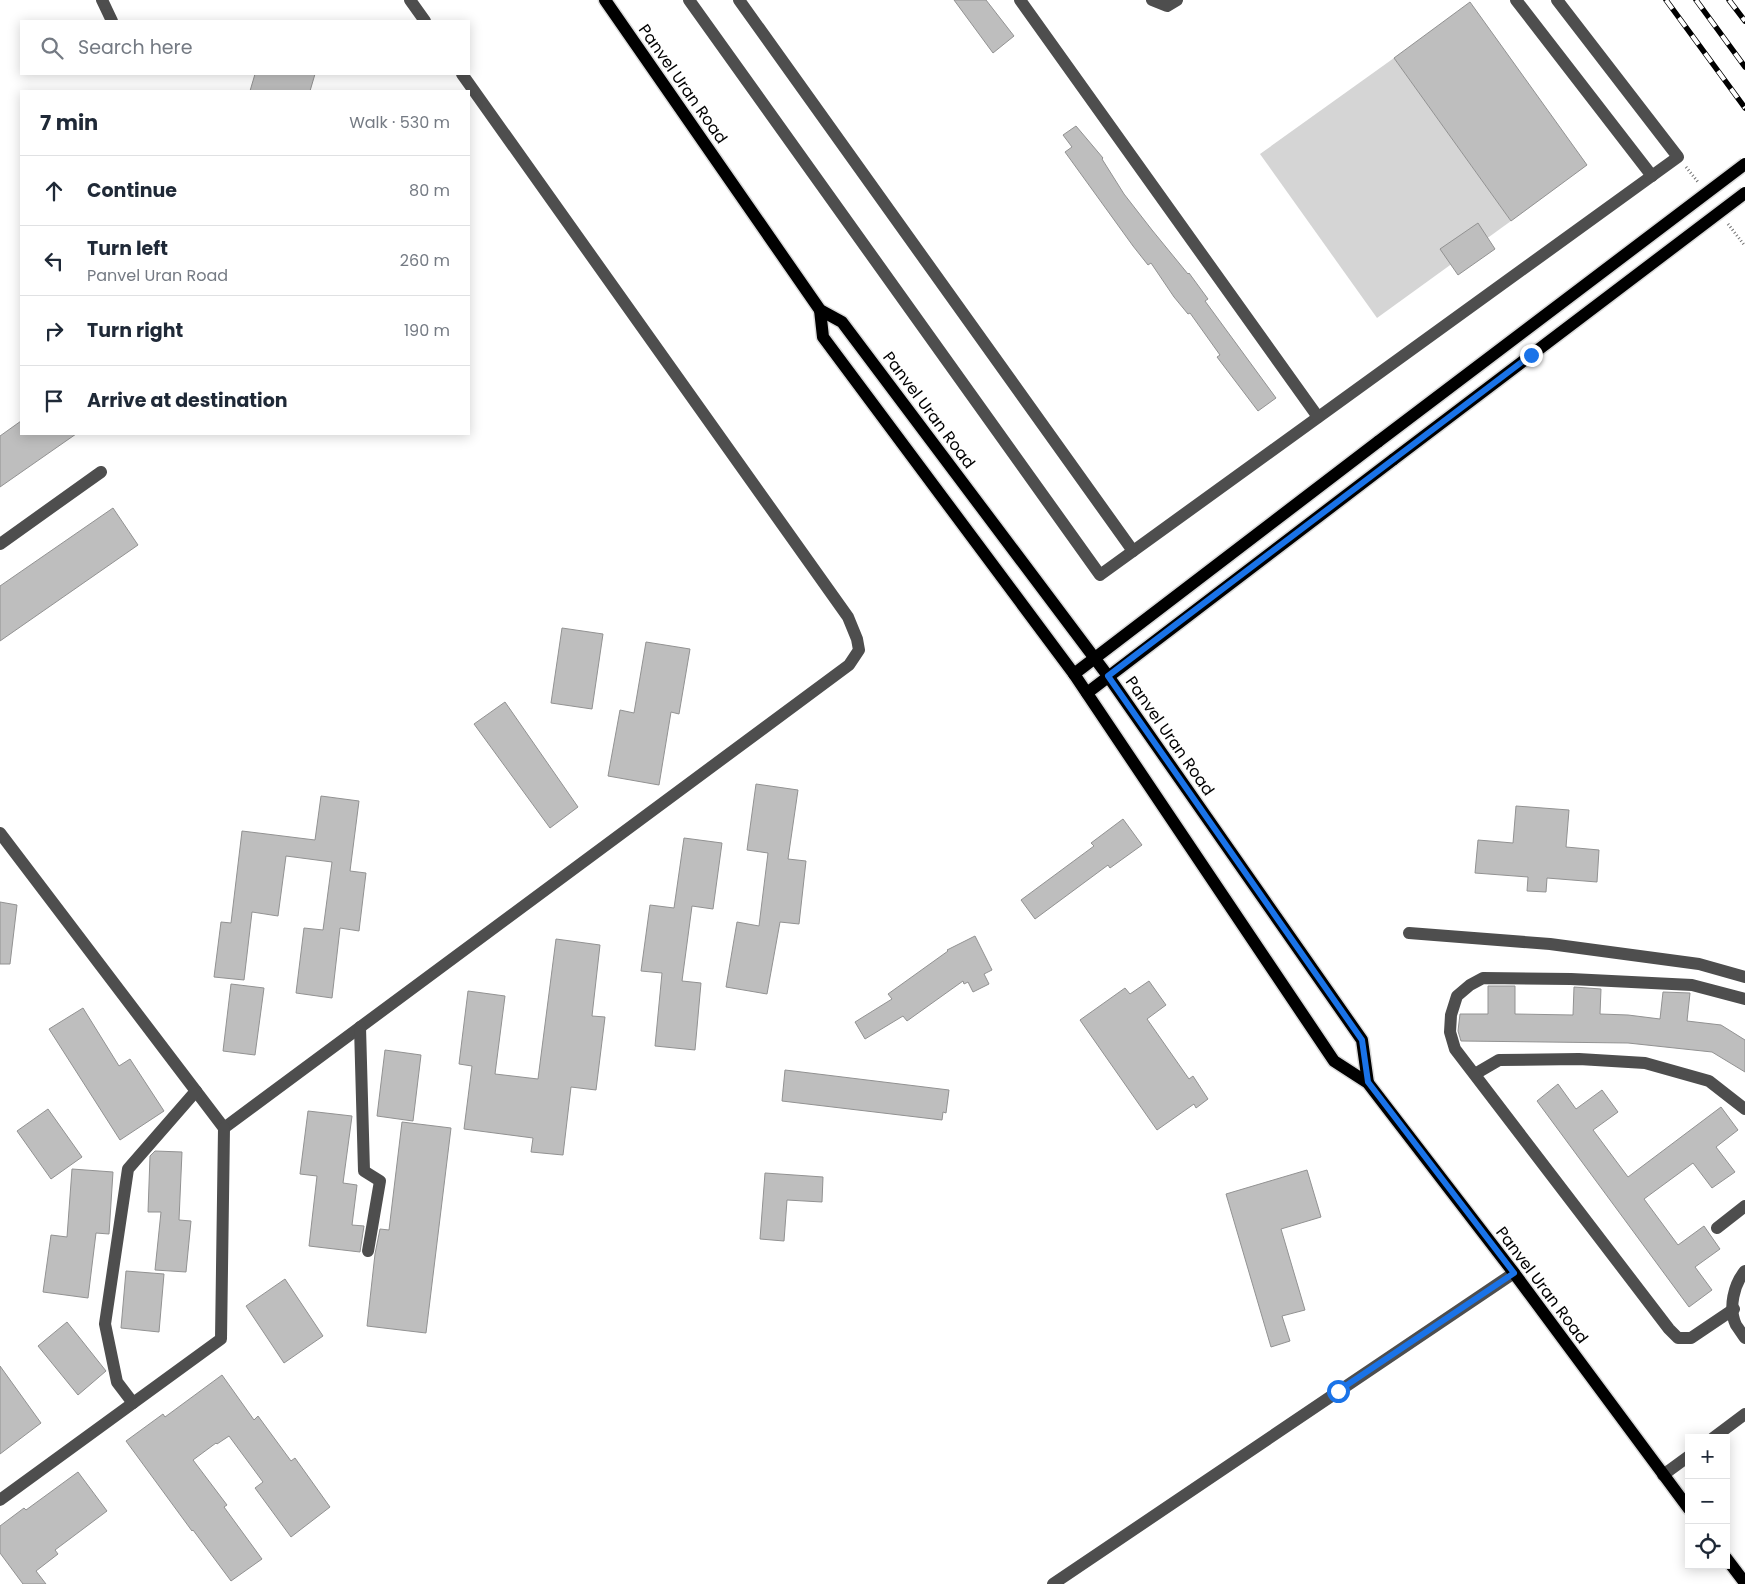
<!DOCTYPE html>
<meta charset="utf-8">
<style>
body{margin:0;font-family:Poppins,sans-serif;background:#f6f6f7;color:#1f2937}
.controls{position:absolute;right:15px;bottom:15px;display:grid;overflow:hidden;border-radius:0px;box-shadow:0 2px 12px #0003}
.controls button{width:45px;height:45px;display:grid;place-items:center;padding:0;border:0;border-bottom:1px solid #e0e1e3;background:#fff;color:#1f2937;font:25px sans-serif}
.stop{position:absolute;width:15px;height:15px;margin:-11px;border:4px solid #1a73e8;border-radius:50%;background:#fff}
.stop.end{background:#1a73e8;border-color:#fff;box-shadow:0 1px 5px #0008}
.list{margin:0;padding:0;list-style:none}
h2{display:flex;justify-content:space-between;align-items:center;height:65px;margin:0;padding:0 20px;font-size:21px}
h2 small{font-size:16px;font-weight:400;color:#747a83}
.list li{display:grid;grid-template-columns:32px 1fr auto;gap:15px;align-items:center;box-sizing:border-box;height:70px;padding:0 20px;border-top:1px solid #e0e1e3}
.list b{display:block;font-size:19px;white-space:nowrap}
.list p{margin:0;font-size:16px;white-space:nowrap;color:#747a83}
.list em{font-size:16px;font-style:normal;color:#747a83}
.icon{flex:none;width:28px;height:28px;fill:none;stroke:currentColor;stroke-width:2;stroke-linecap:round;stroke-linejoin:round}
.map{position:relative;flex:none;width:1745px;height:1584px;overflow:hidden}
.search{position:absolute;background:#fff;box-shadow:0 2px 12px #0003;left:20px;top:20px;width:450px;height:55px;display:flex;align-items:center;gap:12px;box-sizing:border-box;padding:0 18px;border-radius:0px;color:#747a83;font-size:19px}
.panel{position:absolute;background:#fff;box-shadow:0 2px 12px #0003;left:20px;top:90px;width:450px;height:345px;border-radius:0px}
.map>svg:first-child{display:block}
.green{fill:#d5d5d5}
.building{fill:#bebebe;stroke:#929292}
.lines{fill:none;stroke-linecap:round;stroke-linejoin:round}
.major-casing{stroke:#dbdbdb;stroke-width:15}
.path{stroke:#707070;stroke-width:3;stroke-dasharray:1 2.5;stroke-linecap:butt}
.minor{stroke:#4e4e4e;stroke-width:12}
.major{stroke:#000;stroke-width:12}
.rail-casing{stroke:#000;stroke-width:5.5}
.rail{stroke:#fff;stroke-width:4;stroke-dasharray:11;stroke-linecap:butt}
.major-bridge-casing{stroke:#dbdbdb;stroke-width:15;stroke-linecap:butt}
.major-bridge{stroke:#000;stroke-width:12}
.route{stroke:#1a73e8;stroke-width:6}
.labels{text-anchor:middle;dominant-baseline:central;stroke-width:4.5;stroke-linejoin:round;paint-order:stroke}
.street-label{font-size:16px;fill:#000;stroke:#fff}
</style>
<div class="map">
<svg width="1745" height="1584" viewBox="0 0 1745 1584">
<rect width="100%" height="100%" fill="#fff"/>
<polygon class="green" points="1394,58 1511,221 1377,318 1260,154"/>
<g class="building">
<polygon points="954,0 986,0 1014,36 993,53"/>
<polygon points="1470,2 1587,165 1511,221 1394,58"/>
<polygon points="255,74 315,74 310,91 250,91"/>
<polygon points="1076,126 1103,158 1102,159 1124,194 1152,230 1188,274 1189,273 1208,299 1205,301 1276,398 1258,411 1217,357 1220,355 1190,313 1188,314 1174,297 1151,263 1148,265 1133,246 1065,152 1072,147 1063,135"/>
<polygon points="1478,223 1495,249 1458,275 1440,249"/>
<polygon points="21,421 21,434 76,434 0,487 0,436"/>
<polygon points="113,508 138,545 0,641 0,586"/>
<polygon points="562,628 603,634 592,709 551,703"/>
<polygon points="646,642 690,649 679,714 671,712 659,785 608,776 620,710 634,713"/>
<polygon points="505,702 578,807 550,828 474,724"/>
<polygon points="756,784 798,790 788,859 806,861 799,924 780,922 767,994 726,987 737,922 759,926 768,853 747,850"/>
<polygon points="321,796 359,801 350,871 366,873 359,931 340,928 332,998 296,993 304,928 323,930 332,862 286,856 278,916 252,912 244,980 214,977 221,922 231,923 242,831 315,840"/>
<polygon points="1516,806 1569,810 1566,847 1599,850 1597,882 1547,878 1546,892 1527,891 1528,877 1475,873 1478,840 1513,843"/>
<polygon points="1123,819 1142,845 1110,868 1108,865 1035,919 1021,900 1094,846 1091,843"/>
<polygon points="684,838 722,843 713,909 692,906 682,981 701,983 695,1050 655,1046 662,973 641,971 650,905 674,908"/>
<polygon points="0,902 17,905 10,964 0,964"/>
<polygon points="975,936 992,970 984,974 989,984 973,992 968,982 964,984 963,981 907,1021 903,1016 865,1039 855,1022 892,999 888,994 948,951 947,950"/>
<polygon points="556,939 600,945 592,1016 605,1017 596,1090 571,1087 563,1155 531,1152 533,1138 464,1129 472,1066 459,1064 468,991 505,996 495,1074 538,1079"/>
<polygon points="1149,981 1166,1005 1147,1019 1189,1079 1193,1076 1208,1099 1196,1108 1194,1104 1157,1130 1080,1020 1125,988 1130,994"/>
<polygon points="231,984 264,988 255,1055 223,1051"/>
<polygon points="1488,986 1515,986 1515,1014 1573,1015 1574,987 1601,989 1600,1014 1628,1015 1660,1019 1663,992 1690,993 1687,1021 1721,1025 1745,1040 1745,1072 1712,1052 1628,1043 1461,1041 1458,1031 1460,1014 1488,1014"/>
<polygon points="83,1008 119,1066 130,1059 164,1111 120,1140 49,1029"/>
<polygon points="385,1050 421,1055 413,1121 377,1116"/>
<polygon points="785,1070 949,1090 946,1113 943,1112 942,1120 782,1101"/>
<polygon points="1558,1084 1576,1109 1602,1090 1618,1112 1593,1130 1628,1177 1721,1107 1738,1130 1716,1147 1735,1172 1712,1188 1693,1163 1644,1199 1678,1245 1704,1226 1720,1249 1695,1267 1712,1290 1689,1307 1537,1101"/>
<polygon points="48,1109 82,1157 51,1179 17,1131"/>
<polygon points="308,1111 352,1116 343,1183 357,1185 352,1225 364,1226 360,1252 309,1246 317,1176 300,1174"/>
<polygon points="402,1122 451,1128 426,1333 367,1326 375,1254 380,1229 389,1230"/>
<polygon points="155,1151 182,1152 179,1220 191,1221 186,1272 155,1270 161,1212 148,1212 150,1156"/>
<polygon points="72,1169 113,1172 109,1234 96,1233 88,1298 43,1292 51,1235 67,1237"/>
<polygon points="1307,1170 1321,1217 1281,1229 1305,1310 1282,1316 1290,1341 1271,1347 1226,1194"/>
<polygon points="765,1173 823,1177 822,1202 787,1200 784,1241 760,1239"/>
<polygon points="126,1271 164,1274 159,1332 121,1328"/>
<polygon points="285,1279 323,1336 284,1363 246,1306"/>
<polygon points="67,1322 106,1371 78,1395 38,1346"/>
<polygon points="0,1366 41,1423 0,1454"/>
<polygon points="222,1375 254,1420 258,1416 291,1461 295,1458 330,1507 291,1537 255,1488 263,1482 229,1436 217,1444 216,1443 193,1460 227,1505 224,1507 262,1559 231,1581 193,1530 192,1531 126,1441 163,1414 165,1417"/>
<polygon points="78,1472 107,1511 55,1550 58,1554 36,1571 46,1584 23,1584 0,1553 0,1526 24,1508 26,1510"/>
</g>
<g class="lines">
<defs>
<g id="major">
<polyline points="605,0 820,310 842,322 1108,676 1362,1040 1368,1083"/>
<polyline points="820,310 823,337 1074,674 1334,1061 1368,1083 1514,1273 1689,1509"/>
<polyline points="1074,674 1379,441"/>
<polyline points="1087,693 1394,459"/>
<polyline points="1726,1558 1745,1583"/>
</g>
</defs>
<use href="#major" class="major-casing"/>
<g class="path">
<polyline points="1686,167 1698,182"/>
<polyline points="1728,224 1745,246"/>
</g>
<g class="minor">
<polyline points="102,0 112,21"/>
<polyline points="410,0 425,21"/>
<polyline points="689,0 1100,575 1678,157 1557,0"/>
<polyline points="739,0 1133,551"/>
<polyline points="1020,0 1318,417"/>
<polyline points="1152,0 1167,6 1177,0"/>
<polyline points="1516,0 1652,176"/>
<polyline points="0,544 101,472"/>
<polyline points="0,833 224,1128 849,665 859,650 857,639 848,617 462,74"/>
<polyline points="1409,933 1550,944 1699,964 1745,977"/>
<polyline points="360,1027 364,1171 380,1181 368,1251"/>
<polyline points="1475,1074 1499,1060 1579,1059 1645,1063 1709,1081 1745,1109"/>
<polyline points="1717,1228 1745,1206"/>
<path d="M 1745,1271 C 1734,1284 1728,1308 1736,1325 C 1739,1329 1742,1334 1745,1338"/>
<polyline points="1734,1309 1691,1338 1678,1338 1669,1329 1455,1049 1450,1032 1451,1015 1457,996 1470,985 1483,978 1571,979 1692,985 1745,999"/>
<polyline points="133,1403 117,1382 105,1324 128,1169 196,1091"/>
<polyline points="1713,1438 1745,1414"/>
<polyline points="1663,1475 1689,1456"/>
<polyline points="0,1500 221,1339 224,1128"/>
<polyline points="1053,1584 1514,1273"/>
</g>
<use href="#major" class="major"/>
<defs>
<g id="rail">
<polyline points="1666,0 1745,108"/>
<polyline points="1696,0 1745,67"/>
<polyline points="1729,0 1745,21"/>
</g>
</defs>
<use href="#rail" class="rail-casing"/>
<use href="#rail" class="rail"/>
<defs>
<g id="major-bridge">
<polyline points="1379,441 1745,164"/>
<polyline points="1394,459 1745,193"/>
</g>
</defs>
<use href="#major-bridge" class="major-bridge-casing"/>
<use href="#major-bridge" class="major-bridge"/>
</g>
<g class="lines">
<polyline class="route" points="1338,1391 1514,1273 1368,1082 1362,1040 1108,676 1531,355"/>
</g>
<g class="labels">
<g class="street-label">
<text transform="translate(683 84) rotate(55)">Panvel Uran Road</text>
<text transform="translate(929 410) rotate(53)">Panvel Uran Road</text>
<text transform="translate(1170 736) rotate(55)">Panvel Uran Road</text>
<text transform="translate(1542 1285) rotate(53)">Panvel Uran Road</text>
</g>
</g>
</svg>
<div class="controls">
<button>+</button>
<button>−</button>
<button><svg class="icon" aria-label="locate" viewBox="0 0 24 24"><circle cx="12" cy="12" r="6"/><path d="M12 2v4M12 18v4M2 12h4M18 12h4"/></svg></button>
</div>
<div class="stop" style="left:1338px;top:1391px"></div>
<div class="stop end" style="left:1531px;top:355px"></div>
<div class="search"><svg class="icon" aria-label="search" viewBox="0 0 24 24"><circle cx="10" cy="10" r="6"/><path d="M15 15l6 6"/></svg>Search here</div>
<section class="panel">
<h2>7 min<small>Walk · 530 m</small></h2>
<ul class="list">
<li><svg class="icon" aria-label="ahead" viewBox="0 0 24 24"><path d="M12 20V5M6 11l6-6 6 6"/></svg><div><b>Continue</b></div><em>80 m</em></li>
<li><svg class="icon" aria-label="left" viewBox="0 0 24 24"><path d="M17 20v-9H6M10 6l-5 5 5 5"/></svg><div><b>Turn left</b><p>Panvel Uran Road</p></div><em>260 m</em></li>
<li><svg class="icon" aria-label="right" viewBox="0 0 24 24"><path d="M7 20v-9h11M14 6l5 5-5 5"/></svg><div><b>Turn right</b></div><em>190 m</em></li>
<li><svg class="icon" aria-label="arrive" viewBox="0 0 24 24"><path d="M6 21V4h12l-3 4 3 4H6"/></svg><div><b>Arrive at destination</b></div></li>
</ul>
</section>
</div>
